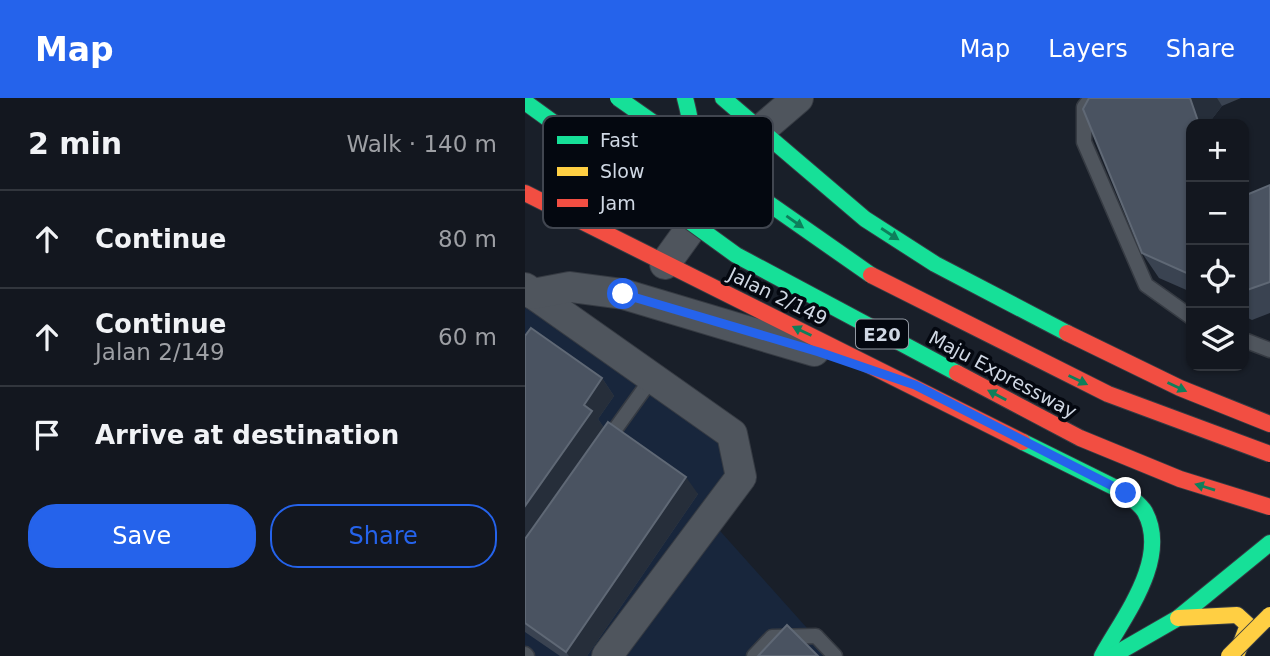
<!DOCTYPE html>
<meta charset="utf-8">
<style>
body{margin:0;font-family:"DejaVu Sans",sans-serif;background:#20242c;color:#f1f3f6}
.controls{position:absolute;right:21px;top:21px;display:grid;overflow:hidden;border-radius:14px;box-shadow:0 2px 5px #0004}
.controls button{width:63px;height:63px;display:grid;place-items:center;padding:0;border:0;border-bottom:2px solid #32363d;background:#13171f;color:#f1f3f6;font:35px sans-serif}
.stop{position:absolute;width:21px;height:21px;margin:-16px;border:5px solid #2563eb;border-radius:50%;background:#fff}
.stop.end{background:#2563eb;border-color:#fff;box-shadow:0 2px 7px #0008}
.list{margin:0;padding:0;list-style:none}
h2{display:flex;justify-content:space-between;align-items:center;height:91px;margin:0;padding:0 28px;font-size:30px}
h2 small{font-size:23px;font-weight:400;color:#9d9fa4}
.list li{display:grid;grid-template-columns:46px 1fr auto;gap:21px;align-items:center;box-sizing:border-box;height:98px;padding:0 28px;border-top:2px solid #32363d}
.list b{display:block;font-size:26px;white-space:nowrap}
.list p{margin:0;font-size:23px;white-space:nowrap;color:#9d9fa4}
.list em{font-size:23px;font-style:normal;color:#9d9fa4}
.actions{display:flex;gap:14px;padding:21px 28px}
.actions a{flex:1;padding:16px 0;border:2px solid #2563eb;border-radius:28px;text-align:center;font-size:24px;color:#2563eb}
.actions .main{background:#2563eb;color:#fff}
.icon{flex:none;width:38px;height:38px;fill:none;stroke:currentColor;stroke-width:2;stroke-linecap:round;stroke-linejoin:round}
.map{position:relative;flex:none;width:745px;height:558px;overflow:hidden}
header{display:flex;align-items:center;gap:42px;box-sizing:border-box;height:98px;padding:0 35px;background:#2563eb;color:#fff}
header strong{font-size:33px}
nav{display:flex;gap:38px;margin-inline-start:auto;font-size:24px}
main{display:flex}
aside{flex:1;background:#13171f}
.map>svg:first-child{display:block}
.built{fill:#18263c}
.lines{fill:none;stroke-linecap:round;stroke-linejoin:round}
.lane-casing{stroke:#363b43;stroke-width:17}
.street-casing{stroke:#363b43;stroke-width:32}
.fast-casing{stroke:#363b43;stroke-width:18}
.slow-casing{stroke:#363b43;stroke-width:18}
.jam-casing{stroke:#363b43;stroke-width:18}
.lane{stroke:#4f555d;stroke-width:14}
.street{stroke:#4f555d;stroke-width:30}
.fast{stroke:#16e098;stroke-width:16}
.slow{stroke:#ffcf43;stroke-width:16}
.jam{stroke:#f24e42;stroke-width:16}
.fast-bridge-casing{stroke:#363b43;stroke-width:18;stroke-linecap:butt}
.slow-bridge-casing{stroke:#363b43;stroke-width:18;stroke-linecap:butt}
.jam-bridge-casing{stroke:#363b43;stroke-width:18;stroke-linecap:butt}
.fast-bridge{stroke:#16e098;stroke-width:16}
.slow-bridge{stroke:#ffcf43;stroke-width:16}
.jam-bridge{stroke:#f24e42;stroke-width:16}
.wall{fill:#3a4351}
.shaded-wall{fill:#262e3a}
.building{fill:#4a5361;stroke:#5f6875;stroke-width:2}
.oneway{fill:#0e7f5b}
.route{stroke:#2563eb;stroke-width:9}
.labels{text-anchor:middle;dominant-baseline:central;stroke-width:7;stroke-linejoin:round;paint-order:stroke}
.shield{fill:#040810;stroke:#939aa4;stroke-width:2}
.shield-label{font-size:18px;font-weight:bold;fill:#d0d8e4}
.street-label{font-size:19px;fill:#d0d8e4;stroke:#040810}
.key{fill:#040810;stroke:#414650;stroke-width:2}
.key-label{font-size:19px;fill:#d0d8e4}
</style>
<header>
<strong>Map</strong>
<nav><a>Map</a><a>Layers</a><a>Share</a></nav>
</header>
<main>
<aside>
<h2>2 min<small>Walk · 140 m</small></h2>
<ul class="list">
<li><svg class="icon" aria-label="ahead" viewBox="0 0 24 24"><path d="M12 20V5M6 11l6-6 6 6"/></svg><div><b>Continue</b></div><em>80 m</em></li>
<li><svg class="icon" aria-label="ahead" viewBox="0 0 24 24"><path d="M12 20V5M6 11l6-6 6 6"/></svg><div><b>Continue</b><p>Jalan 2/149</p></div><em>60 m</em></li>
<li><svg class="icon" aria-label="arrive" viewBox="0 0 24 24"><path d="M6 21V4h12l-3 4 3 4H6"/></svg><div><b>Arrive at destination</b></div></li>
</ul>
<div class="actions"><a class="main">Save</a><a>Share</a></div>
</aside>
<div class="map">
<svg width="745" height="558" viewBox="0 0 745 558">
<rect width="100%" height="100%" fill="#191f29"/>
<polygon class="built" points="0,203 198,340 204,377 179,415 307,558 0,558"/>
<g class="lines">
<defs>
<g id="lane">
<polyline points="566,0 559,9 559,44 621,187 666,219"/>
<polyline points="719,242 745,252"/>
<polyline points="81,344 127,280"/>
<polyline points="0,556 2,558"/>
<polyline points="229,558 247,539 291,538 310,558"/>
</g>
<g id="street">
<polyline points="140,166 238,30 273,0"/>
<polyline points="0,190 207,336 216,379 82,558"/>
<polyline points="8,196 45,189 98,196 289,253"/>
</g>
<g id="fast">
<polyline points="198,0 340,121 410,166 542,235"/>
<path d="M 24,101 C 47,103 72,108 95,103 C 122,97 157,65 164,38 C 167,25 163,12 160,0"/>
<polyline points="498,344 601,395"/>
<path d="M 577,558 C 599,518 645,461 620,414 C 616,407 607,401 601,395"/>
<polyline points="587,558 653,520 745,445"/>
</g>
<polyline id="slow" points="653,520 712,517 723,527 711,558"/>
<g id="jam">
<polyline points="0,95 498,344"/>
<polyline points="542,235 655,290 745,326"/>
</g>
</defs>
<use href="#lane" class="lane-casing"/>
<use href="#street" class="street-casing"/>
<use href="#fast" class="fast-casing"/>
<use href="#slow" class="slow-casing"/>
<use href="#jam" class="jam-casing"/>
<use href="#lane" class="lane"/>
<use href="#street" class="street"/>
<use href="#fast" class="fast"/>
<use href="#slow" class="slow"/>
<use href="#jam" class="jam"/>
<defs>
<g id="fast-bridge">
<polyline points="93,0 346,177"/>
<polyline points="0,4 211,157 432,275"/>
</g>
<polyline id="slow-bridge" points="704,558 745,517"/>
<g id="jam-bridge">
<polyline points="346,177 583,296 745,356"/>
<polyline points="432,275 555,340 655,381 745,409"/>
</g>
</defs>
<use href="#fast-bridge" class="fast-bridge-casing"/>
<use href="#slow-bridge" class="slow-bridge-casing"/>
<use href="#jam-bridge" class="jam-bridge-casing"/>
<use href="#fast-bridge" class="fast-bridge"/>
<use href="#slow-bridge" class="slow-bridge"/>
<use href="#jam-bridge" class="jam-bridge"/>
</g>
<g class="wall">
<polygon points="564,0 716,0 697,8 683,26 666,26 666,194 634,180 617,155"/>
<polygon points="745,87 745,215 727,222 719,218 719,98"/>
<polygon points="0,238 77,280 89,298 73,321 79,330 173,396 62,558 35,558 0,534"/>
</g>
<g class="shaded-wall">
<polygon points="665,0 692,0 697,8 683,26 674,26"/>
<polygon points="77,280 89,298 73,321 79,330 0,441 0,408 59,307"/>
<polygon points="161,379 173,396 62,558 44,558 41,554"/>
</g>
<g class="building">
<polygon points="564,0 665,0 674,26 666,26 666,177 617,155 558,11"/>
<polygon points="745,87 745,184 719,193 719,98"/>
<polygon points="6,230 77,280 59,307 67,313 0,408 0,238"/>
<polygon points="83,324 161,379 41,554 0,525 0,441"/>
<polygon points="262,527 293,558 233,558"/>
</g>
<defs><path id="oneway-solid" d="M-6-.8H1V-3.2L6.5 0L1 3.2V.8H-6Z" transform="scale(1.75)"/></defs>
<g class="oneway">
<use href="#oneway-solid" transform="translate(270 124) rotate(35)"/>
<use href="#oneway-solid" transform="translate(365 136) rotate(33)"/>
<use href="#oneway-solid" transform="translate(277 233) rotate(-154)"/>
<use href="#oneway-solid" transform="translate(553 282) rotate(26)"/>
<use href="#oneway-solid" transform="translate(652 289) rotate(25)"/>
<use href="#oneway-solid" transform="translate(472 297) rotate(-152)"/>
<use href="#oneway-solid" transform="translate(680 389) rotate(-163)"/>
</g>
<g class="lines">
<polyline class="route" points="98,196 294,254 390,287 601,395"/>
</g>
<g class="labels">
<rect class="shield" x="331" y="221.5" width="52" height="29" rx="5"/>
<g class="shield-label">
<text x="357" y="236">E20</text>
</g>
<g class="street-label">
<text transform="translate(253 198) rotate(26)">Jalan 2/149</text>
<text transform="translate(478 276) rotate(28)">Maju Expressway</text>
</g>
</g>
<rect x="18" y="18" width="230" height="112" rx="10" class="key"/>
<rect x="32" y="38" width="31" height="8" fill="#16e098"/>
<rect x="32" y="69" width="31" height="9" fill="#ffcf43"/>
<rect x="32" y="101" width="31" height="8" fill="#f24e42"/>
<g class="key-label">
<text x="75" y="49">Fast</text>
<text x="75" y="80">Slow</text>
<text x="75" y="112">Jam</text>
</g>
</svg>
<div class="controls">
<button>+</button>
<button>−</button>
<button><svg class="icon" aria-label="locate" viewBox="0 0 24 24"><circle cx="12" cy="12" r="6"/><path d="M12 2v4M12 18v4M2 12h4M18 12h4"/></svg></button>
<button><svg class="icon" aria-label="layers" viewBox="0 0 24 24"><path d="M12 4l9 5-9 5-9-5zM3 14l9 5 9-5"/></svg></button>
</div>
<div class="stop" style="left:98px;top:196px"></div>
<div class="stop end" style="left:601px;top:395px"></div>
</div>
</main>
